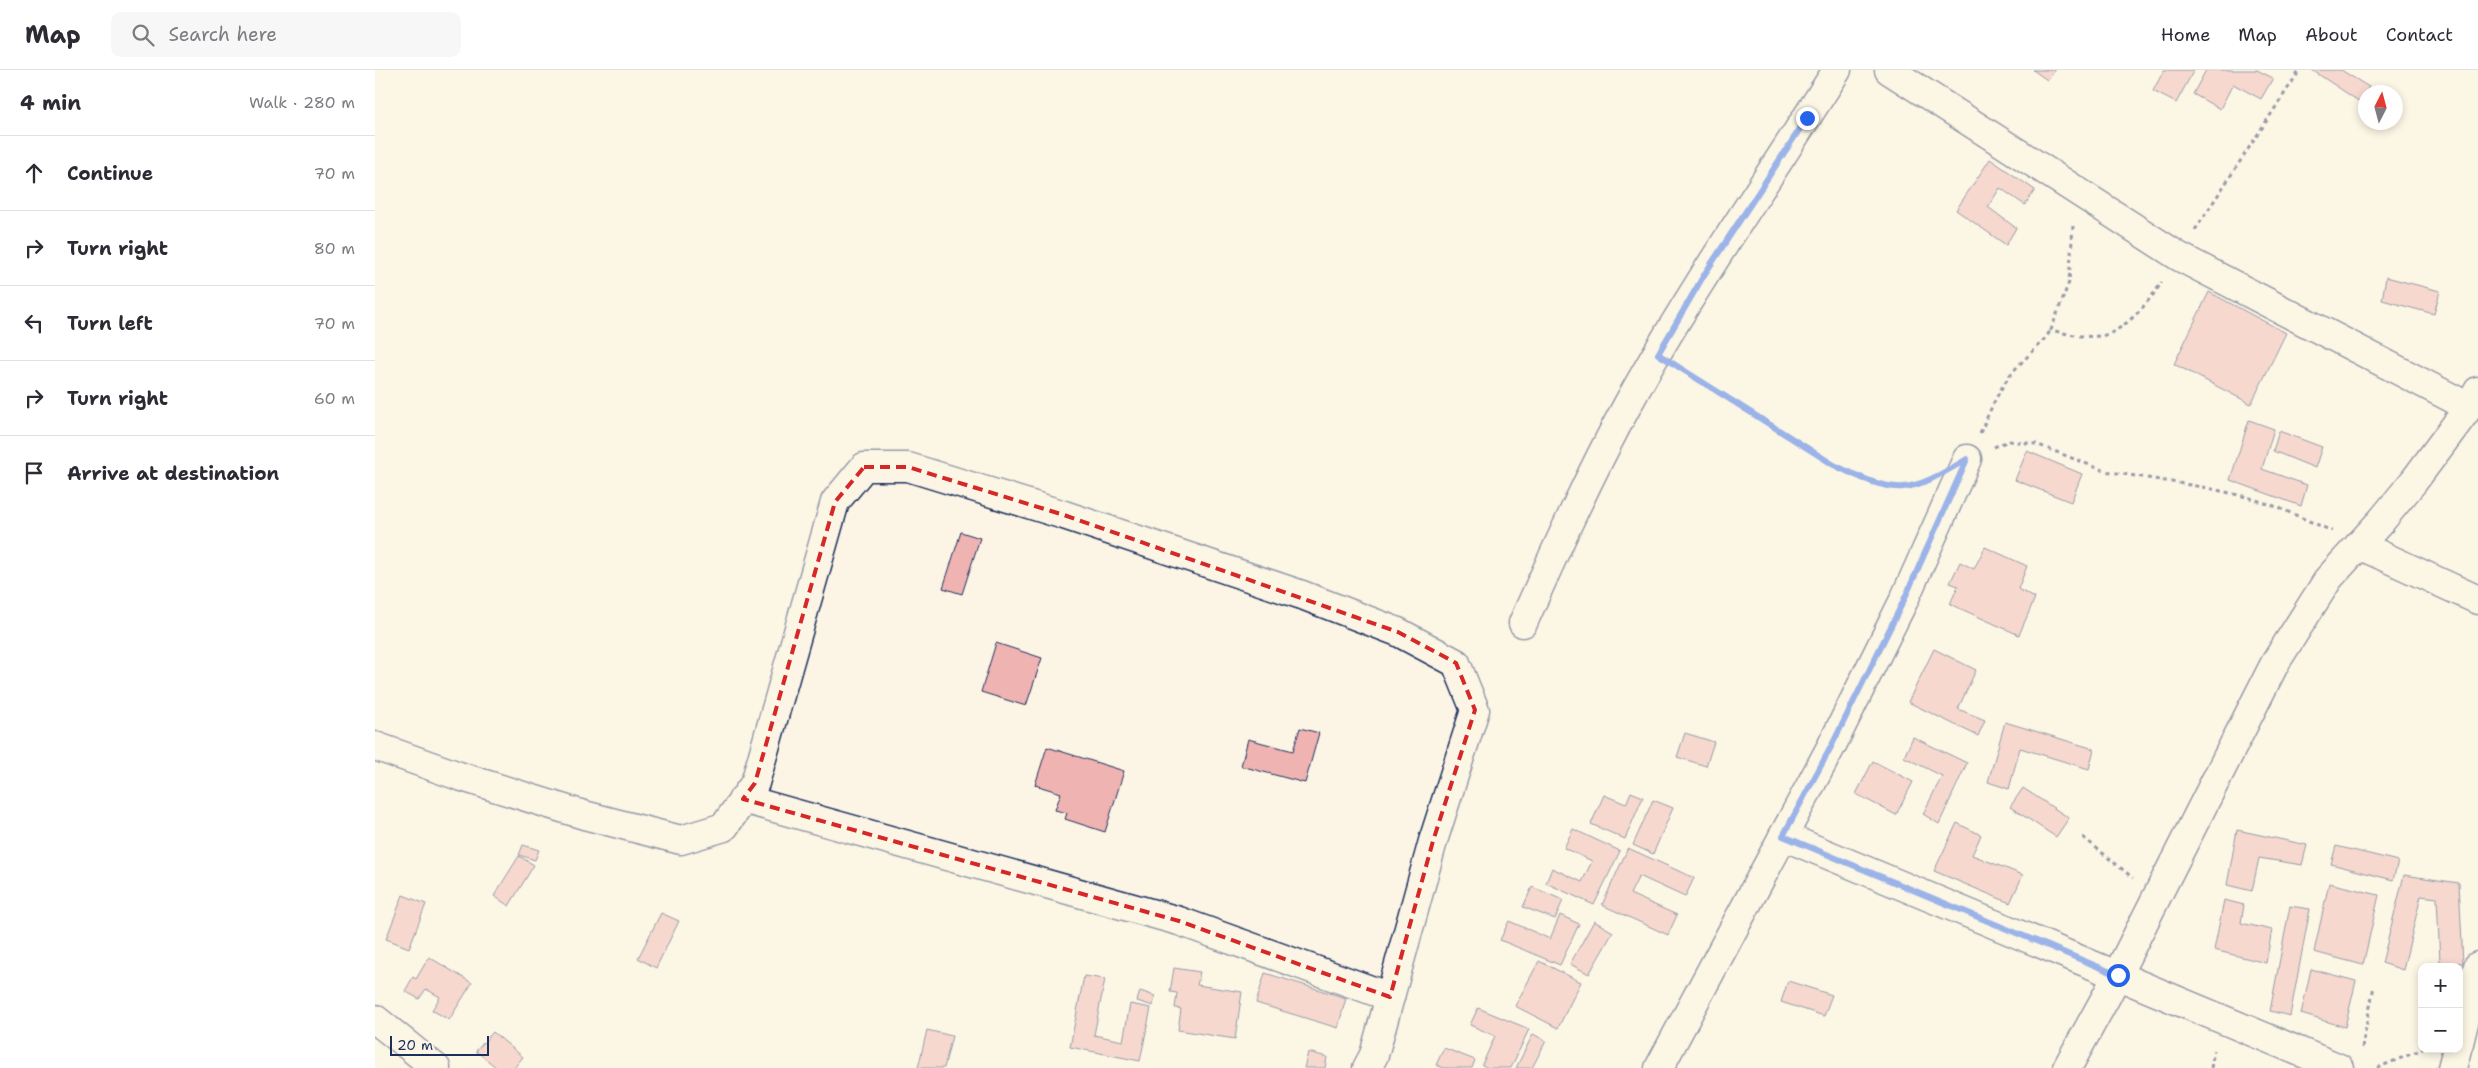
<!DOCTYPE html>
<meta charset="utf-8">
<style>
body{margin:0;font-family:"Shantell Sans",sans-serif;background:#f7f7f7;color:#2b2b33}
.controls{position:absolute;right:15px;bottom:15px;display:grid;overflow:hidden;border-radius:10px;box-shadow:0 2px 8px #0003}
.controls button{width:45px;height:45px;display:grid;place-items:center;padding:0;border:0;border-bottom:1px solid #e1e1e2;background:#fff;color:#2b2b33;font:25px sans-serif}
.compass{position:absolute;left:1983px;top:15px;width:45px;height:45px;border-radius:50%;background:#fff;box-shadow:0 2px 8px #0003;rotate:6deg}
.scale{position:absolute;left:15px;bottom:12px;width:99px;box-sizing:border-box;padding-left:5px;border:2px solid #1b2f5e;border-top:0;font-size:14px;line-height:18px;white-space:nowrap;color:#1b2f5e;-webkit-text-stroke:4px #fcf5e5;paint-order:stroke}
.stop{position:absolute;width:15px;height:15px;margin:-11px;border:4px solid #2563eb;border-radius:50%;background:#fff}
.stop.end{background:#2563eb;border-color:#fff;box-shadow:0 1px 5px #0008}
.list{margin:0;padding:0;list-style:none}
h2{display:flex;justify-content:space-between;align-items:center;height:65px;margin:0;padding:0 20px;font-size:21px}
h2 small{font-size:16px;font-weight:400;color:#7c7c81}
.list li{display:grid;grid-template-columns:32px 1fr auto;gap:15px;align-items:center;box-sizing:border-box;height:75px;padding:0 20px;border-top:1px solid #e1e1e2}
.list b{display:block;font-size:19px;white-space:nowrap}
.list em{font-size:16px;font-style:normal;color:#7c7c81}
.icon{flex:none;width:28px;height:28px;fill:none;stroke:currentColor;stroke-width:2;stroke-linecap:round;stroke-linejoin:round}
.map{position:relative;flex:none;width:2103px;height:998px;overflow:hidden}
header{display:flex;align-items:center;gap:30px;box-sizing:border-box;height:70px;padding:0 25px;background:#fff;border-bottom:1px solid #e1e1e2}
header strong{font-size:24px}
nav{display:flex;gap:28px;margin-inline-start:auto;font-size:18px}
.search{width:350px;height:45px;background:#f7f7f7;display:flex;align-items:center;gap:12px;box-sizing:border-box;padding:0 18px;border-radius:10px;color:#7c7c81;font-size:19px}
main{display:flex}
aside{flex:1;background:#fff}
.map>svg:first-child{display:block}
.building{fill:#efb3b2;stroke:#1b2f5e}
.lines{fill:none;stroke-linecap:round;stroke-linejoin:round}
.minor-casing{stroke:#1b2f5e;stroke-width:31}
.path{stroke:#1b2f5e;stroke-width:3;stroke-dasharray:4 4;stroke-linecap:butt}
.minor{stroke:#fcf5e5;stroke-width:28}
.route{stroke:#2563eb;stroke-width:6}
.marked{fill:none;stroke:#d62828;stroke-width:4;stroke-dasharray:10 6;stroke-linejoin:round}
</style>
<header>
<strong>Map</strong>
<div class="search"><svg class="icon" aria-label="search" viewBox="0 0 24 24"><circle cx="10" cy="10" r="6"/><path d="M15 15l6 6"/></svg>Search here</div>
<nav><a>Home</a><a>Map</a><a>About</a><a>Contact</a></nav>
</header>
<main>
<aside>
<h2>4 min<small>Walk · 280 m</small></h2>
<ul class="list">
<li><svg class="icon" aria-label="ahead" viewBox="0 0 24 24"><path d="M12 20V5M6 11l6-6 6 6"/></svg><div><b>Continue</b></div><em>70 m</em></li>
<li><svg class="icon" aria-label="right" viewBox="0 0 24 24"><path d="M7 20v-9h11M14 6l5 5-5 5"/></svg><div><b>Turn right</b></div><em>80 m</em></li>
<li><svg class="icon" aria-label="left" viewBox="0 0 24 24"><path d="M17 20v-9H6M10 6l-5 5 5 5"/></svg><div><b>Turn left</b></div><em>70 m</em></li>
<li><svg class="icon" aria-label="right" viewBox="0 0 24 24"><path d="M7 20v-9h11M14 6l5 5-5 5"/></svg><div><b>Turn right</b></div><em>60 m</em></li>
<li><svg class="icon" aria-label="arrive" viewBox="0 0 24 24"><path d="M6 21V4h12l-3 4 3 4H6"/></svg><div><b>Arrive at destination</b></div></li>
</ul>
</aside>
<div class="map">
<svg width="2103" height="998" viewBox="0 0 2103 998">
<rect width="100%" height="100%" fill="#fcf5e5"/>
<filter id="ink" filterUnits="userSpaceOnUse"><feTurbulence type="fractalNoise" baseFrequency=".02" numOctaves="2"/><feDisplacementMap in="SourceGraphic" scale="10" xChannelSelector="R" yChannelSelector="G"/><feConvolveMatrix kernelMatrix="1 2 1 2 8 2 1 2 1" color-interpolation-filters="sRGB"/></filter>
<g filter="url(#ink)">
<g class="building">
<polygon points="1658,0 1680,0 1672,10"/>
<polygon points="1789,0 1819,0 1801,33 1778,21"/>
<polygon points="1831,0 1882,0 1898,8 1886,29 1858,14 1845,39 1818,24"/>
<polygon points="1937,0 1966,0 1994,17 1985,32"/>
<polygon points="1615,89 1660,120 1650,135 1625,118 1613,137 1641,158 1631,175 1581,140"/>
<polygon points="2011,207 2065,221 2059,244 2007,230"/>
<polygon points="1834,222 1911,263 1876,334 1799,294"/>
<polygon points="1874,350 1899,359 1887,399 1932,415 1926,436 1855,410"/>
<polygon points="1904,361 1947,377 1940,398 1898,381"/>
<polygon points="1652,381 1707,404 1696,432 1640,410"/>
<polygon points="586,462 605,468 587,524 568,518"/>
<polygon points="1610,477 1652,496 1643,519 1660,528 1644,565 1575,534 1583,516 1575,513 1585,492 1599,499"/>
<polygon points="621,573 667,588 651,636 606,622"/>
<polygon points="1559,579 1601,600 1583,639 1610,650 1603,666 1533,632"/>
<polygon points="1630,652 1719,679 1714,699 1645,678 1634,719 1613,712"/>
<polygon points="925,658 944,663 930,713 866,696 873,669 918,681"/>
<polygon points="1310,663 1339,672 1331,696 1302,687"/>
<polygon points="1538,667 1592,693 1564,754 1548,744 1567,706 1529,687"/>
<polygon points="672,677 749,701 730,762 690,749 692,743 680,740 686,723 660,715"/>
<polygon points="1498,691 1538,712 1521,745 1481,724"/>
<polygon points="1648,718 1694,748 1681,767 1635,737"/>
<polygon points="1256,722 1268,727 1250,769 1216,754 1229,725 1251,734"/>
<polygon points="1278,730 1298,738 1278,784 1258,775"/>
<polygon points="1582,753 1606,765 1597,785 1648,805 1635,833 1559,801"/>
<polygon points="1198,759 1245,781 1219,835 1171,813 1177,798 1207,812 1217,791 1189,778"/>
<polygon points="1862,760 1932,775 1927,795 1884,788 1877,821 1852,815"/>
<polygon points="148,775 164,780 160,790 144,785"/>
<polygon points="1961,776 2023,791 2018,810 1956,794"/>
<polygon points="1253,778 1319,808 1310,827 1264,806 1255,824 1302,845 1293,865 1227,835"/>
<polygon points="144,786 159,795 134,836 119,826"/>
<polygon points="2029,805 2084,813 2088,893 2065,893 2062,828 2046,826 2028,900 2007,893"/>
<polygon points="1954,813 2004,825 1988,895 1939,882"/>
<polygon points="1157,817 1188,830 1180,849 1148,837"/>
<polygon points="28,825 51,834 34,878 11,869"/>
<polygon points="1849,830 1869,835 1866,853 1897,860 1891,893 1839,880"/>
<polygon points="1915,836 1935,839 1915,946 1895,941"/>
<polygon points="286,843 304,851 281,898 263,888"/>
<polygon points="1185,845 1204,854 1185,895 1125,870 1134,851 1175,869"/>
<polygon points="1219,851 1238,862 1214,904 1195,894"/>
<polygon points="54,887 97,913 74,950 57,940 65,927 51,919 44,929 30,921 38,907 41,909"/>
<polygon points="1164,891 1206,912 1183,958 1140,936"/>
<polygon points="799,898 825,902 822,915 867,922 860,969 803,960 806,939 800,938 802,923 795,922"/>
<polygon points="1936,899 1981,911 1970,957 1926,944"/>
<polygon points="890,903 971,928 963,958 881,933"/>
<polygon points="709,906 730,909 719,965 748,971 755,934 776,938 765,991 695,977"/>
<polygon points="1413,911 1457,925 1449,946 1406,932"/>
<polygon points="765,921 780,926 778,936 762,931"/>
<polygon points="1103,938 1154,959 1136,998 1113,998 1107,995 1120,966 1095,955"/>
<polygon points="552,960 577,966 569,998 543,998"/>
<polygon points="118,962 148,987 139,998 122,998 101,981"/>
<polygon points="1158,964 1171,971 1157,998 1141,998"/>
<polygon points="1069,978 1100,990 1097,998 1069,998 1061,995"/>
<polygon points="933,982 952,987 950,998 929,998"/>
</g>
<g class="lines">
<defs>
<g id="minor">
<polyline points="1514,0 1803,186 2094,337"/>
<polyline points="1984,475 2103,530"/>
<path d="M 1148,553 C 1181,479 1214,406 1253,334 C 1316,219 1392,111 1462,0"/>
<polyline points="0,676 84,706 209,745 306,770 349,757 380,713 460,432 489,397 533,397 689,445 927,525 1023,562 1081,593 1100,640 1058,771 999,985 992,998"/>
<polyline points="368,729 804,851 1015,927"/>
<polyline points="1408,766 1964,998"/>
<polyline points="0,949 61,998"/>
<polyline points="2084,973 2103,896"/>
<polyline points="1284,998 1457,675 1528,532 1592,389"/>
<polyline points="1692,998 1732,925 1900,593 1954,508 2007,450 2039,411 2094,337 2103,321"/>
<polyline points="2077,998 2082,979"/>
</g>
</defs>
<use href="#minor" class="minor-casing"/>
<g class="path">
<path d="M 1698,156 L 1694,212 L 1676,260 C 1692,264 1713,269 1730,265 C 1752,259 1775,230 1787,212"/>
<polyline points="1820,160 1925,0"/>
<polyline points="1308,300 1459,395 1487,409 1514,417 1532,418 1547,414"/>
<path d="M 1605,363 C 1614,343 1623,321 1636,304 C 1649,288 1665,277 1676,260"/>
<polyline points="1619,377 1633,371 1661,374 1730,401 1833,418 1872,427 1902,437 1957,461"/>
<polyline points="1708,767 1758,808"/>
<polyline points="1987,978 1999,916"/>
<polyline points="1836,998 1839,980"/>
<polyline points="2002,998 2048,979"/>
</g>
<use href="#minor" class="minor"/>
</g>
</g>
<g class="lines" filter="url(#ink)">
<path class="route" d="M 1432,48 L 1329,205 L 1283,284 L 1459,395 C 1523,426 1532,425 1592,389 L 1528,532 L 1457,675 L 1408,766 L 1743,905"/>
</g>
<path d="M0 0H2103V998H0ZM 489,397 L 533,397 L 689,445 L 1023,562 L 1081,593 L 1100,640 L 1058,771 L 1015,927 L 804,851 L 368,729 L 380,713 L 460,432 Z" fill="#fcf5e5" fill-opacity=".55" fill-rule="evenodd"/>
<path class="marked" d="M 489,397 L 533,397 L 689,445 L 1023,562 L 1081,593 L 1100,640 L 1058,771 L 1015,927 L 804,851 L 368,729 L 380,713 L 460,432 Z"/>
</svg>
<div class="controls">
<button>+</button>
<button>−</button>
</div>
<svg class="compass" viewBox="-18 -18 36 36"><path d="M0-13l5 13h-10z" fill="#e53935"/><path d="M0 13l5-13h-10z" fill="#7c7c81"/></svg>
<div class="scale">20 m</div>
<div class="stop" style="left:1743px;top:905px"></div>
<div class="stop end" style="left:1432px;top:48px"></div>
</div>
</main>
